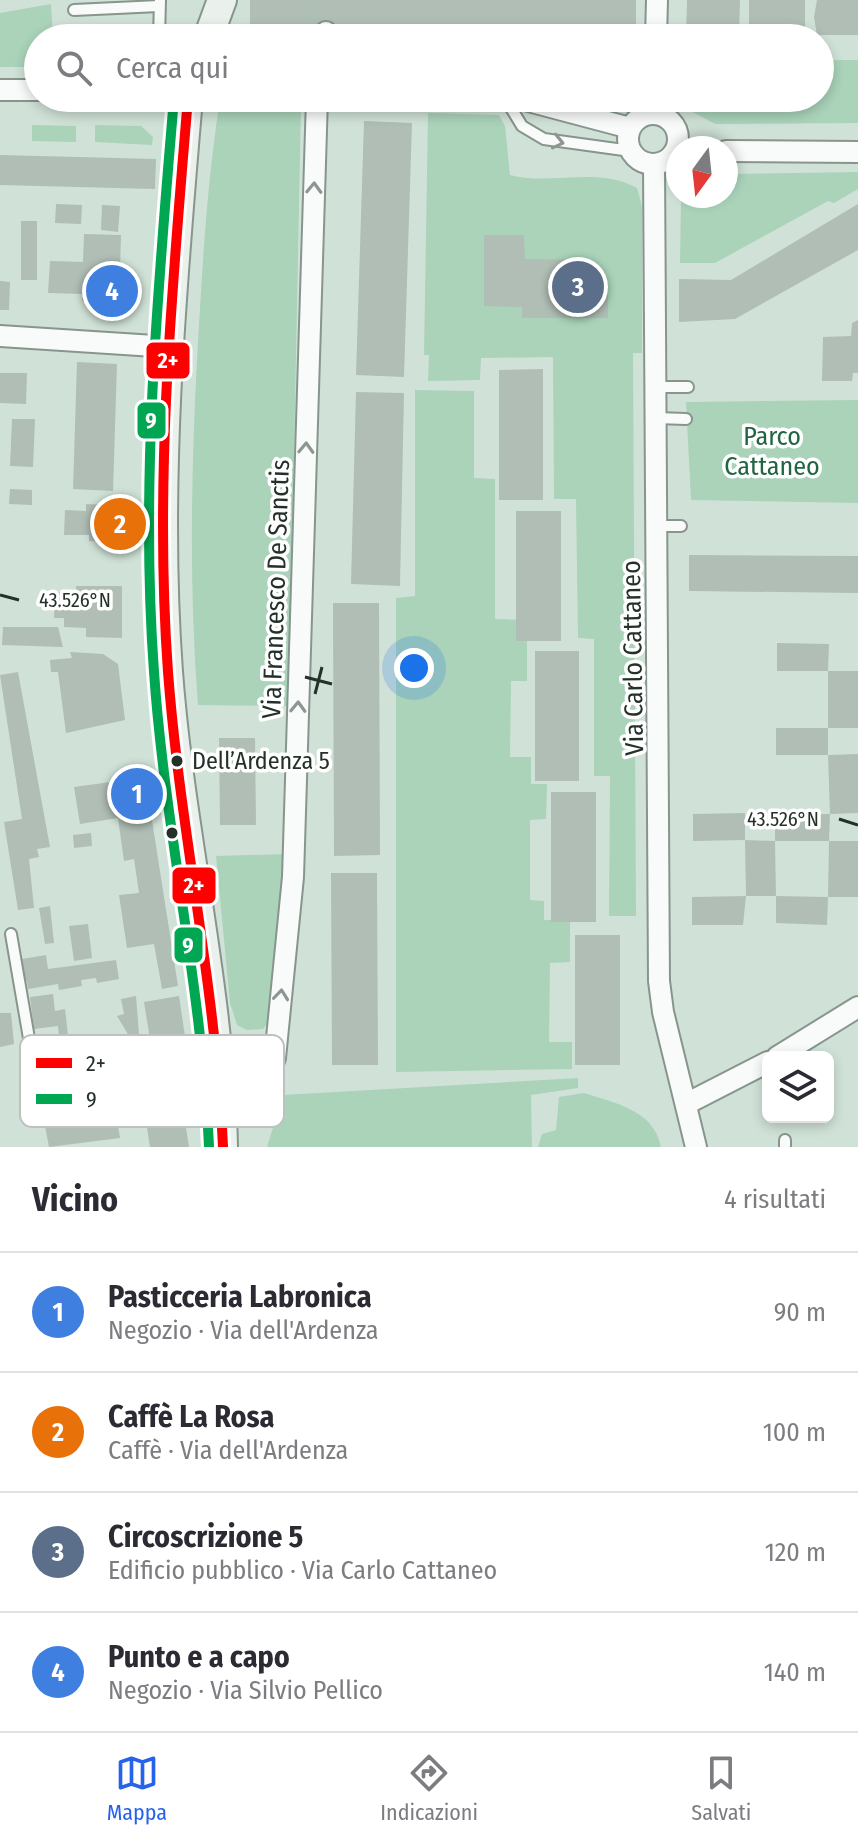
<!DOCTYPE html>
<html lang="it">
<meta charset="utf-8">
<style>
body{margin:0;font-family:"Fira Sans Condensed",sans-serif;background:#f7f7f7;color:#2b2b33}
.controls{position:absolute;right:24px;bottom:24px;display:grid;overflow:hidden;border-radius:12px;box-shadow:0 4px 12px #0003}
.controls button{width:72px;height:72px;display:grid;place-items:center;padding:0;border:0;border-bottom:2px solid #e1e1e2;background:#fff;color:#2b2b33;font:40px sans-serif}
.compass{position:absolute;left:666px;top:136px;width:72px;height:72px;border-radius:50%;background:#fff;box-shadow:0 4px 12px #0003;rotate:195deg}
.you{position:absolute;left:414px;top:668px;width:28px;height:28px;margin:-20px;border:6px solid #fff;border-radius:50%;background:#1a73e8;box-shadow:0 0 0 12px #1a73e833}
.badge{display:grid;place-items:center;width:52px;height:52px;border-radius:50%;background:#2563eb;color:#fff;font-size:26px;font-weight:700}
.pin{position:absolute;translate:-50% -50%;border:4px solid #fff;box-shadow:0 2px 8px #0006}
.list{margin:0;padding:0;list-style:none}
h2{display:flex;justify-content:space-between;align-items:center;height:104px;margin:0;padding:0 32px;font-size:34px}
h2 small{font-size:26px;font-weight:400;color:#7c7c81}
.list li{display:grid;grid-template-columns:52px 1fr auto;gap:24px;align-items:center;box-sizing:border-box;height:120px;padding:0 32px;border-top:2px solid #e1e1e2}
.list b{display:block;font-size:30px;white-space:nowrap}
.list p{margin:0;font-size:26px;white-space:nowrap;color:#7c7c81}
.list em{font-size:26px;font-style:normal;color:#7c7c81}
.icon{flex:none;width:44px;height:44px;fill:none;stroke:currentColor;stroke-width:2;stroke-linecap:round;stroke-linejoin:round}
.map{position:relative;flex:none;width:858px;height:1147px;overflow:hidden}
.search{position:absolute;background:#fff;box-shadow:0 4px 12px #0003;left:24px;right:24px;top:24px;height:88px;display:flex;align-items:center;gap:20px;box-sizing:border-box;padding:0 28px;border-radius:44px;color:#7c7c81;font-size:30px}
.sheet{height:584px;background:#fff}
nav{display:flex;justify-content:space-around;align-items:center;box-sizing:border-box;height:112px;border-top:2px solid #e1e1e2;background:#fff;font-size:22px;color:#7c7c81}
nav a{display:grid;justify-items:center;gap:4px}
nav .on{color:#2563eb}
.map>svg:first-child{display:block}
.green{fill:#aad3ba}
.building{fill:#b0beb5}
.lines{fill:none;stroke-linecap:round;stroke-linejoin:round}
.minor-tunnel{stroke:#aebfb4;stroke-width:20;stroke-dasharray:20 10;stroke-linecap:butt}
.service-casing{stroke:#87958d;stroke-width:14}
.minor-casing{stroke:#87958d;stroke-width:24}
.secondary-casing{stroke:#87958d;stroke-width:32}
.service{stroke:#f8fbf9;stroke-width:10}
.minor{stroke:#f8fbf9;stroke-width:20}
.secondary{stroke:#eaf1ed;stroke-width:28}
.bus-1-casing{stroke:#fff;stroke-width:16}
.bus-2-casing{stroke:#fff;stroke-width:16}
.bus-1{stroke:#f00;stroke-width:10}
.bus-2{stroke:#00a651;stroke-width:10}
.oneway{stroke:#8e9691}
.ticks{fill:none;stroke:#243129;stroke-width:3}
.bus-dot{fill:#243129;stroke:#fff;stroke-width:3}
.labels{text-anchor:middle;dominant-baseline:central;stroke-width:7;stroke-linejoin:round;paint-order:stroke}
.bus-label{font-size:24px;fill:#243129;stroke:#fff;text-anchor:start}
.park-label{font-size:26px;fill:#216543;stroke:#fff}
.street-label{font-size:26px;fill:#243129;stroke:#fff}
.key{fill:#fff;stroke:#bdc1bf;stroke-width:2}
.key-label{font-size:22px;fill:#243129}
.ticks-label{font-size:20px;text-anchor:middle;fill:#243129;stroke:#fff;stroke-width:7;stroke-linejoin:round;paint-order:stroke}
.line-badge{stroke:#fff;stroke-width:3}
.badge-label{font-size:22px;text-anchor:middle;font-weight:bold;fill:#fff}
</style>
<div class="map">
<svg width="858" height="1147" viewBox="0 0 858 1147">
<rect width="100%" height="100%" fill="#d0e2d7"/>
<g class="green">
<polygon points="51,4 53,38 38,38 38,67 0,67 0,13"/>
<polygon points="145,32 144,38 64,38 64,33"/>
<polygon points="820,60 858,60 858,123 715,124 691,111 691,98 820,98"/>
<path d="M 219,106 L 301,107 L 289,706 L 198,705 C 189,589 191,475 197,360 C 202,274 206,191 219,106 Z"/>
<path d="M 428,113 L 499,115 L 505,126 L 510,175 C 552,186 597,166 637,188 L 642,206 L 642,353 L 633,353 L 636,916 L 609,916 L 610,776 L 594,776 L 594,639 L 578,638 L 576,499 L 554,499 L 553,357 L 481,358 L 480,380 L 428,381 L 429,355 L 424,355 Z"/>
<polygon points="32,125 76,126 76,142 32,141"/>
<polygon points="95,125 141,126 153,137 152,145 95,142"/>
<polygon points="858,172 858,189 834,203 828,201 715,263 680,263 681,196 726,196 726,174"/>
<polygon points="415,390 474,391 474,478 495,479 495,619 527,620 527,681 511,681 510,757 531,757 531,784 547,784 546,819 530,820 530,900 544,901 544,920 570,920 570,962 550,963 549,1042 572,1042 572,1069 396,1072 396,598 415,596"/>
<polygon points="858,400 858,503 691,500 686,402"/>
<polygon points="286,854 272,1018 263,1029 247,1030 237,1025 230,1003 216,856"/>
<polygon points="578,1078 578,1088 531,1095 532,1147 267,1147 283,1095"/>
<path d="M 584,1093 C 615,1103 654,1110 661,1147 L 538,1147 L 542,1134 L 556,1130 L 559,1097 Z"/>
</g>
<g class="building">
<polygon points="250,0 636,0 636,35 250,34"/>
<polygon points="687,0 740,0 739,37 686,35"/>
<rect x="749" y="0" width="56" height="35"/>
<polygon points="817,0 858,0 858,35 817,35 814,17"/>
<polygon points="364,121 412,123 404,377 356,375"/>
<polygon points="0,155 156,159 155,189 0,185"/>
<polygon points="56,204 82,205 81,224 55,223"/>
<polygon points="858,204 858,250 735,319 679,322 679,279 731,280"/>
<polygon points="102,205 120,206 118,232 101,230"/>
<rect x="21" y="221" width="16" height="59"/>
<polygon points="84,234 121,235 119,303 82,301 83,294 48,293 50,261 83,262"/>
<polygon points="484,235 524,235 525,259 584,260 584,281 608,281 608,318 522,318 522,307 484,306"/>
<polygon points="0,281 10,282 9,310 0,310"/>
<polygon points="858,320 858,373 853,373 852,381 822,381 823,337 851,336 852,323"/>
<polygon points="77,362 117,364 113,491 73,489"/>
<polygon points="543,369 543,500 499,500 499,370"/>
<polygon points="0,373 27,373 26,404 0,403"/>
<polygon points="356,392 404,393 400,586 351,584"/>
<polygon points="12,419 35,419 33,467 10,466"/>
<polygon points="10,489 32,490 32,505 9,504"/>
<polygon points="86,504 114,505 112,542 89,541 89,535 64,535 65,510 86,511"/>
<rect x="516" y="511" width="45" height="130"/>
<polygon points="689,555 858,556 858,593 689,591"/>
<polygon points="76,586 122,586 122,638 86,637 86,628 64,627 64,618 54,618 55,592 76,592"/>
<polygon points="333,603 379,603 380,855 334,856"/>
<polygon points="3,627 58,627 63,647 2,645"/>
<polygon points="777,643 829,644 828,671 777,671"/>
<rect x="535" y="651" width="44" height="130"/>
<polygon points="70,652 103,654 118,664 125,720 66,733 58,672 51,672 50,660 72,658"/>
<rect x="828" y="671" width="30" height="57"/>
<polygon points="18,672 50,847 37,849 39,857 29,859 34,908 18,910 4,822 22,819 0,675"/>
<polygon points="776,728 828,728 828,755 858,754 858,813 830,814 828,755 776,755"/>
<polygon points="219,738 255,738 256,825 220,825"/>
<polygon points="140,778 145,814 151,814 178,986 162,989 154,944 127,948 119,895 139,893 134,859 124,861 118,818 80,824 74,787"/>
<rect x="551" y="792" width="45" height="130"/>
<polygon points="745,813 745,840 693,841 693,814"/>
<polygon points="830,814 829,841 775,841 776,896 746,896 745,840 775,841 775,815"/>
<polygon points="91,833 92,846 74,848 73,835"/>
<polygon points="829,841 858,841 858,897 828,897"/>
<polygon points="331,873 377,873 378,1065 332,1065"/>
<polygon points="746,896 743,925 692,925 692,897"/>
<polygon points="776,896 828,897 827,925 776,923"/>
<polygon points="50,906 54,943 45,944 39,908"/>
<polygon points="88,924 92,958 74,961 69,926"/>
<rect x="575" y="935" width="45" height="130"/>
<polygon points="46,955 48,969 116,960 119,979 97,983 96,978 81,980 82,986 59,990 58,984 28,989 27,981 24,982 22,959"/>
<polygon points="53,994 55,1011 65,1009 68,1035 59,1037 58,1026 34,1029 30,997"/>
<polygon points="136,996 139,1034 129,1036 117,1016 124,1014 121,999"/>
<polygon points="179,996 190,1070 156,1076 144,1002"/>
<polygon points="0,1013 11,1013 14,1044 0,1047"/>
<polygon points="182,1103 189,1147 150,1147 144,1109"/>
<polygon points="116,1113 120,1138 49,1147 45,1126"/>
</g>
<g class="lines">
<polyline class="minor-tunnel" points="314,32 316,0"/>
<defs>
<g id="service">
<polyline points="74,10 159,6"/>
<polyline points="159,38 160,0"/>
<polyline points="505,98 522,126 544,139 631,151"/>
<polyline points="656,387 688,387"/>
<polyline points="656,418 686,419"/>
<polyline points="657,526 681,526"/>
<polyline points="11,934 41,1108"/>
<polyline points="785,1147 785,1140"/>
</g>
<g id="minor">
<polyline points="324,38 326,32"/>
<polyline points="656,38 657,0"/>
<polyline points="0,90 38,90"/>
<polyline points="517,98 630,128"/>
<circle cx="653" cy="139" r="25"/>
<polyline points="726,151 858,152"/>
<polyline points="654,164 659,981 663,1012 696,1147"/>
<polyline points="0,336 170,347"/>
<polyline points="777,1057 858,1007"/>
<polyline points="686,1104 768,1062"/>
<polyline points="32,1109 187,1084 265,1083 275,1058 293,877 317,98"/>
</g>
<g id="secondary">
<polyline points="208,38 222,0"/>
<path d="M 188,98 C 172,286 154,483 168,672 C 180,832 220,987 223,1147"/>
</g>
</defs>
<use href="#service" class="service-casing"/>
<use href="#minor" class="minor-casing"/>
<use href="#secondary" class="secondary-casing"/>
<use href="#service" class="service"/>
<use href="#minor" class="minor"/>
<use href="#secondary" class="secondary"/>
<defs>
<path id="bus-1" d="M 188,98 C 172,289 154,481 168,672 C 180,831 216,987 223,1147"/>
<path id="bus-2" d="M 174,98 C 158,289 140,481 154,672 C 165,831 202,987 209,1147"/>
</defs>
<use href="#bus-1" class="bus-1-casing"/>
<use href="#bus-2" class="bus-2-casing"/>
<use href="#bus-1" class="bus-1"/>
<use href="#bus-2" class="bus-2"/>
</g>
<defs><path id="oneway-chevron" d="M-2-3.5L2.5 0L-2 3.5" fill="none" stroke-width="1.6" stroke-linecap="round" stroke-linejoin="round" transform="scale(2)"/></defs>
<g class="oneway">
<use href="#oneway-chevron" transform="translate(558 142) rotate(13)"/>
<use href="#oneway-chevron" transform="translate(314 188) rotate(-88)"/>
<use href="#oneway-chevron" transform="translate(306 448) rotate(-88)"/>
<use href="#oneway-chevron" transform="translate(298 707) rotate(-88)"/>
<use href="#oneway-chevron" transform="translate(281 995) rotate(-84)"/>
</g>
<path class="ticks" d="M 0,595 L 19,600M 305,677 L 332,684M 315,694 L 322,667M 839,819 L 858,825"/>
<g class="bus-dot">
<circle cx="177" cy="761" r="7"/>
<circle cx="172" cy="833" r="7"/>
</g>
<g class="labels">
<g class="bus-label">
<text x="192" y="761">Dell’Ardenza 5</text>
</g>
<g class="park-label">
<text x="772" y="436">Parco<tspan x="772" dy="30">Cattaneo</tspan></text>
</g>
<g class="street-label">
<text transform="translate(276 589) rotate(-88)">Via Francesco De Sanctis</text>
<text transform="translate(633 658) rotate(-91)">Via Carlo Cattaneo</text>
</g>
</g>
<rect x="20" y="1035" width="264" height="92" rx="12" class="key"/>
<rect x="36" y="1058" width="36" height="10" fill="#f00"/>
<rect x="36" y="1094" width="36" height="10" fill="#00a651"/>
<g class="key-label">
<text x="86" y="1071">2+</text>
<text x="86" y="1107">9</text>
</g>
<g class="ticks-label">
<text x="75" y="607">43.526°N</text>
<text x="783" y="826">43.526°N</text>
</g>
<g class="line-badge">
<rect x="145" y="341" width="46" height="39" rx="8" fill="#f00"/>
<rect x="136" y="401" width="31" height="39" rx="8" fill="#00a651"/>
<rect x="171" y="866" width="46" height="39" rx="8" fill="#f00"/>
<rect x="173" y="926" width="31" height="38" rx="8" fill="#00a651"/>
</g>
<g class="badge-label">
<text x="168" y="368">2+</text>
<text x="151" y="428">9</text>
<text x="194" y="893">2+</text>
<text x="188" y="953">9</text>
</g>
</svg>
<div class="controls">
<button><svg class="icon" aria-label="layers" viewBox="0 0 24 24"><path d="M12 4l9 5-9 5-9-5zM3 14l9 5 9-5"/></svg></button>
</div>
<svg class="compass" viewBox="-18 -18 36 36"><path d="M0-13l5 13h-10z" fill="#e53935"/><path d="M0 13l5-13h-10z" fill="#7c7c81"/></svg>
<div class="you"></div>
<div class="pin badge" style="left:137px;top:794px;background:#3f7fe0">1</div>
<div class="pin badge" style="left:120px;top:524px;background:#e8710a">2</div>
<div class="pin badge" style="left:578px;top:287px;background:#5c6f8a">3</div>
<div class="pin badge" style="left:112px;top:291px;background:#3f7fe0">4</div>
<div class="search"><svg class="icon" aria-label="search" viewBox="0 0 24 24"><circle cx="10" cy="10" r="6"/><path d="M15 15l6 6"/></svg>Cerca qui</div>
</div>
<section class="sheet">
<h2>Vicino<small>4 risultati</small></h2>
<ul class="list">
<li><span class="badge" style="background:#3f7fe0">1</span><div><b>Pasticceria Labronica</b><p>Negozio · Via dell'Ardenza</p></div><em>90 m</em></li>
<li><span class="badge" style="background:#e8710a">2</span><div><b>Caffè La Rosa</b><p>Caffè · Via dell'Ardenza</p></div><em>100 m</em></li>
<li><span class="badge" style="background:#5c6f8a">3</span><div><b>Circoscrizione 5</b><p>Edificio pubblico · Via Carlo Cattaneo</p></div><em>120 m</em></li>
<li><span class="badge" style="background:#3f7fe0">4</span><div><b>Punto e a capo</b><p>Negozio · Via Silvio Pellico</p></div><em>140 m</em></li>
</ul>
</section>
<nav>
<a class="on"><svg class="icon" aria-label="map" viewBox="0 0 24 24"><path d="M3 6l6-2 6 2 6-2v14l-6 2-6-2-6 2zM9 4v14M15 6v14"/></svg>Mappa</a>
<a><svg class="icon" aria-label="directions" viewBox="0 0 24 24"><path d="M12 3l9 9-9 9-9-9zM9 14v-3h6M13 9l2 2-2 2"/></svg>Indicazioni</a>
<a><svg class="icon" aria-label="saved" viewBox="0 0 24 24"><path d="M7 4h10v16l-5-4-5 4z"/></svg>Salvati</a>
</nav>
